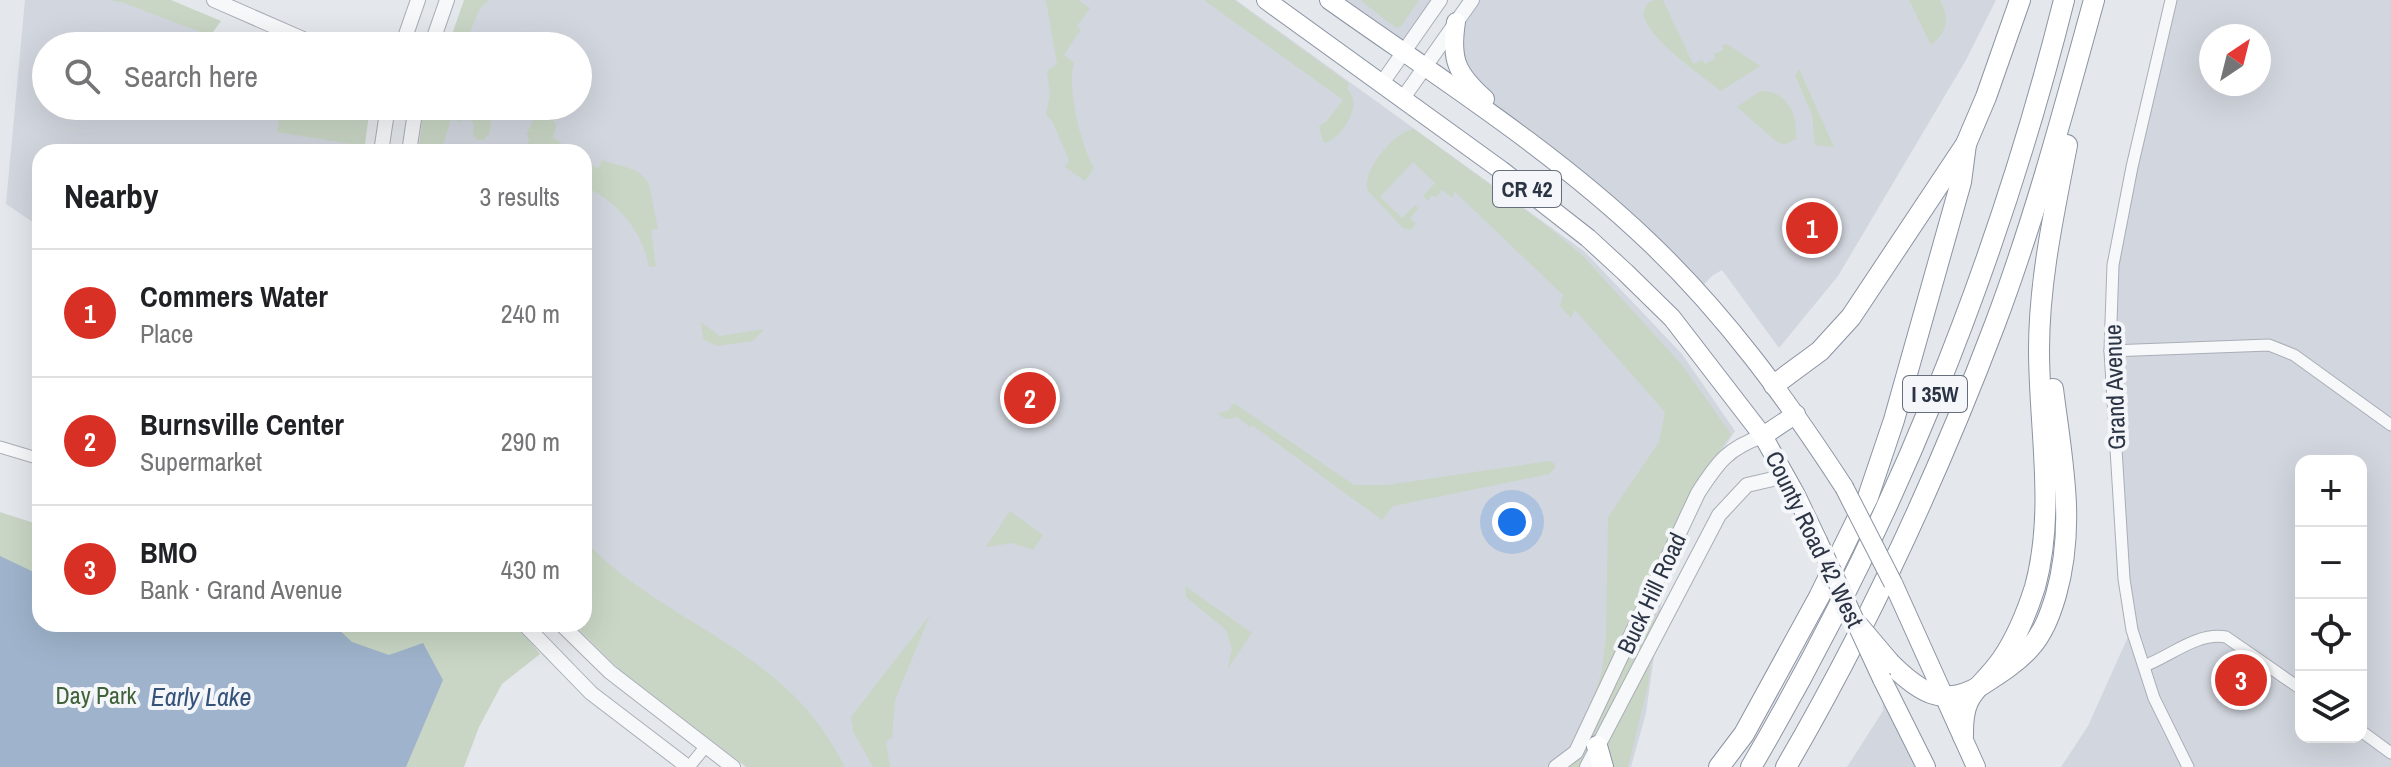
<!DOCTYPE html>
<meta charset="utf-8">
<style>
body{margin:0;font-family:"Archivo Narrow",sans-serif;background:#f6f6f6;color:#202124}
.controls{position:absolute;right:24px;bottom:24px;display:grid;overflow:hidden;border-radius:16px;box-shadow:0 8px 32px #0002}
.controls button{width:72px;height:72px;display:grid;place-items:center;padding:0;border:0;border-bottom:2px solid #e0e0e0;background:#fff;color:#202124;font:40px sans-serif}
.compass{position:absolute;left:2199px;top:24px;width:72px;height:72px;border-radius:50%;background:#fff;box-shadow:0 8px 32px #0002;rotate:35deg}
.you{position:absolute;left:1512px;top:522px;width:28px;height:28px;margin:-20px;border:6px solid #fff;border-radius:50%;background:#1a73e8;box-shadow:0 0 0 12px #1a73e833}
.badge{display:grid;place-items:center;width:52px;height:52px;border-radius:50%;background:#d93025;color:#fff;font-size:26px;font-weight:700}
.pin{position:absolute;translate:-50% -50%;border:4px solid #fff;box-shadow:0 2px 8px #0006}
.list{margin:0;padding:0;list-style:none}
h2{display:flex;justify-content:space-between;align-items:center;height:104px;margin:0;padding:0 32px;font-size:34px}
h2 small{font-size:26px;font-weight:400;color:#757577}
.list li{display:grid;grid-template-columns:52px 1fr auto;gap:24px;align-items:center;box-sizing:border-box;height:128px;padding:0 32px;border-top:2px solid #e0e0e0}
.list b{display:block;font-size:30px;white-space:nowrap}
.list p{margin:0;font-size:26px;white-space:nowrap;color:#757577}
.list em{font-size:26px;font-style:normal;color:#757577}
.icon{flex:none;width:44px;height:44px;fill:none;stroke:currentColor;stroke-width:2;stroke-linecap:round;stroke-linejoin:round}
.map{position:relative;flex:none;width:2391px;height:767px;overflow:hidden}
.search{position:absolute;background:#fff;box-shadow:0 8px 32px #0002;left:32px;top:32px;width:560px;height:88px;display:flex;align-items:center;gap:20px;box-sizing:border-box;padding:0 28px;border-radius:44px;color:#757577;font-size:30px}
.panel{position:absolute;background:#fff;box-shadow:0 8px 32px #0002;left:32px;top:144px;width:560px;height:488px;border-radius:24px}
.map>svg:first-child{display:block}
.built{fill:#d2d6de;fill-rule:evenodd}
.green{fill:#c9d6c5}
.water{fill:#9fb4cc}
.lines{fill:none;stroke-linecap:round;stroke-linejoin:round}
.minor-casing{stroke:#a9aeb7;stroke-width:13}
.tertiary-casing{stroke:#a9aeb7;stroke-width:16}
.trunk-casing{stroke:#8b94a3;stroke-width:20}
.motorway-casing{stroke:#8b94a3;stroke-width:22}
.minor{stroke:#f7f8fa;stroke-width:11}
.tertiary{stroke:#f7f8fa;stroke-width:14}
.trunk{stroke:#fff;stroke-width:18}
.motorway{stroke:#fff;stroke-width:20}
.trunk-bridge-casing{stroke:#8b94a3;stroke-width:20;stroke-linecap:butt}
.motorway-bridge-casing{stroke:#8b94a3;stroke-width:22;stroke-linecap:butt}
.trunk-bridge{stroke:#fff;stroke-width:18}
.motorway-bridge{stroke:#fff;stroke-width:20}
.labels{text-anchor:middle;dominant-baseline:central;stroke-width:8;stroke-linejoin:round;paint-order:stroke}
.shield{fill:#f4f6f9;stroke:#676e7b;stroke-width:2}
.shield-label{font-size:22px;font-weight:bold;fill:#2b3445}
.street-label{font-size:24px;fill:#2b3445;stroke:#f4f6f9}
.park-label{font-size:24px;fill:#3f6138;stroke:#f4f6f9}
.water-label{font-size:26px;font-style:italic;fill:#34527a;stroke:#f4f6f9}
</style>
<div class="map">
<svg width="2391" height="767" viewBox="0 0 2391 767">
<rect width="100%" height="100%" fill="#e4e7ec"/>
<g class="built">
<polygon points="25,0 123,0 246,46 46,46 46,106 365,106 359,152 40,152 40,227 6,204"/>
<polygon points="470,0 1236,0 1585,252 1682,354 1735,431 1697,489 1668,556 1646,713 1631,767 748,767 584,624 584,152 419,152 429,106 578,106 578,46 451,46"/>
<polygon points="1329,0 1440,0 1403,53"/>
<polygon points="1472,0 1996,0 1966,60 1838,276 1779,348 1722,270 1712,276 1698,291 1468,84 1456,22"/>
<path d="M 2171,0 L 2391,0 L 2391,767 L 2061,767 L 2088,726 L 2131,630 L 2110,351 L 2113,265 ZM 2211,36 L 2259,36 L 2259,84 L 2211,84 ZM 2301,461 L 2361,461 L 2361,737 L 2301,737 Z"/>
<polygon points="1882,679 1926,767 1847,767 1883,711"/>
</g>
<g class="green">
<polygon points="108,0 171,0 221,21 213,32 206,34 121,2"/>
<polygon points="464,0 489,0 480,8 464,46 448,46"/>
<path d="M 1046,0 L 1078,0 L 1090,8 L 1077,26 L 1081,29 L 1064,55 L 1074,63 C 1066,86 1081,146 1094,168 L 1085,181 L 1065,167 L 1069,160 L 1052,121 L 1046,115 L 1050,94 L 1047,71 L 1057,64 Z"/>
<path d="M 1204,0 L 1234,0 L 1347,82 L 1349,85 L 1347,89 C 1364,104 1343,136 1326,143 L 1323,141 L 1319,126 L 1326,122 L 1343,100 Z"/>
<polygon points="1360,0 1419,0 1401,26 1396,28"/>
<path d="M 1655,0 L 1663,0 L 1693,64 L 1702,60 L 1705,64 L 1715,59 L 1714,54 L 1723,50 L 1722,46 L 1727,44 L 1760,66 L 1721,91 C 1699,73 1649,41 1643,13 L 1648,3 Z"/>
<path d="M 1909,0 L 1940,0 C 1950,19 1947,32 1931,45 Z"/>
<polygon points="1799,69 1834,147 1815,145 1812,115 1795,75"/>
<path d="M 1760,91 C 1787,90 1798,115 1796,139 L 1784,145 L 1777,142 L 1737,107 Z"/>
<polygon points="281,106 370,106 364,152 358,152 358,145 277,132"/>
<path d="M 427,106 C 446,106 480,105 491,122 L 489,134 L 483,140 L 477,140 L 473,134 L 474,124 L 470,119 L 463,117 L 461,122 L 451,119 L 441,152 L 418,152 L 423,113 Z"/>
<polygon points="532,106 547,106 556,126 553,138 574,152 521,152 529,141 527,133 533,121 530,110"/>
<path d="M 1414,129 L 1547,226 L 1583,256 L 1682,365 L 1731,434 L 1686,501 L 1668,544 L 1657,602 L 1648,685 L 1628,767 L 1562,767 L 1592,703 L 1602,670 L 1606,636 L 1608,517 L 1659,442 L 1665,412 L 1575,310 L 1571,318 L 1560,306 L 1563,295 L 1454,191 L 1453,198 L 1442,190 L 1436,197 L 1432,195 L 1428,201 L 1423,196 L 1435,183 L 1413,162 L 1380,197 L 1402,218 L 1415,205 L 1418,208 L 1410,218 L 1416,224 L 1411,230 L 1403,228 L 1368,191 C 1360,173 1394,131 1414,129 Z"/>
<path d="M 584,159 L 598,169 L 602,160 C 619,167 639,166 649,184 L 658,229 L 651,230 L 656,266 L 649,267 C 642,230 618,202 584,186 Z"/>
<polygon points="701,322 720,336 764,329 753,341 717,346 703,339"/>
<polygon points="1234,403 1354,485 1387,485 1549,461 1555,464 1555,468 1549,474 1393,506 1382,520 1252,425 1250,427 1237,417 1226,419 1217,413 1228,411"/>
<polygon points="1010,511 1043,535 1033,550 1012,543 986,547"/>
<polygon points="0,512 40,525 40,624 516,624 540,654 502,684 479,727 464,767 0,767"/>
<path d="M 584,540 C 643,604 729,633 791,693 C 813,714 831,740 845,767 L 746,767 L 620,670 L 573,624 L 584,624 Z"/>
<polygon points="1185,586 1252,633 1228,668 1232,649 1226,630 1186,597"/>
<polygon points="930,615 895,700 892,738 886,741 890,767 873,767 853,731 851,717"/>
</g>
<polygon class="water" points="0,556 40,575 40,624 333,624 352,642 389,655 423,643 443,680 406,767 0,767"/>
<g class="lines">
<defs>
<g id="minor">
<polyline points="2171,0 2132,167 2113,265 2110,351 2124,579 2132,630 2154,698 2188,767"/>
<polyline points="2110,351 2269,345 2294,355 2391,425"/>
<polyline points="0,447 40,459"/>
<path d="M 2144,666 C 2171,656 2197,632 2226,637 L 2301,689"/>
<polyline points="2361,731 2391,753"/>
<polyline points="689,767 706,746"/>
</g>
<g id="tertiary">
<polyline points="214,0 319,46"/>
<polyline points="402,46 418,0"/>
<polyline points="431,46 447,0"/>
<polyline points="1382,83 1440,0"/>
<polyline points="1403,98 1472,0"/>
<polyline points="381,152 388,106"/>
<polyline points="409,152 416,106"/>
<polyline points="524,624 591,693 688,767"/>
<polyline points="561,624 610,672 733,767"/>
<path d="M 1556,767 L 1576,752 L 1698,493 C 1718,462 1728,448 1763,436"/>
<polyline points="1587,767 1719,515 1747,485 1786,476"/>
</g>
<g id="trunk">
<polyline points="1266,0 1501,170 1588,238 1625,272 1672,318 1763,436 1796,495 1818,541"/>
<path d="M 1329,0 C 1436,76 1553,150 1648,241 C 1725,314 1786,398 1844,487"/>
<path d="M 1456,22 C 1450,60 1457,74 1485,99"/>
<polyline points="1763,436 1796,414"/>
<polyline points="1893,583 1976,767"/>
<polyline points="1882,679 1926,767"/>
</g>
<g id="motorway">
<polyline points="1774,385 1820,351 1851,317 1966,144 1986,97 2020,0"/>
<path d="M 1890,663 C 1917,690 1943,709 1980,686 C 1997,675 2015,664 2029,649 C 2043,634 2050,615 2056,595 C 2076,524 2062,461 2053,389"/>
<path d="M 1963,736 C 1962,690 1979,692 2002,659 C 2017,637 2027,612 2035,587 C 2056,510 2039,428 2039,350 C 2039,281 2054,213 2067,145"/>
<polyline points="1597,746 1603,767"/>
<polyline points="1719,767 1744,734 1819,597 1868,497 1894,420 1961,182 1966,144"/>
<path d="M 1751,767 C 1891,529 1997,268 2064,0"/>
<path d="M 1786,767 C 1868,626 1937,477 1995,324 C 2035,218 2064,109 2094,0"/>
</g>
</defs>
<use href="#minor" class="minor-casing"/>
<use href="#tertiary" class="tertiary-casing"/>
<use href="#trunk" class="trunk-casing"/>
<use href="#motorway" class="motorway-casing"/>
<use href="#minor" class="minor"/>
<use href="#tertiary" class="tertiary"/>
<use href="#trunk" class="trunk"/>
<use href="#motorway" class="motorway"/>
<defs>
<g id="trunk-bridge">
<polyline points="1844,487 1893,583"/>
<polyline points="1818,541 1882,679"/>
</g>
<polyline id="motorway-bridge" points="1857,624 1890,663"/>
</defs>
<use href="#trunk-bridge" class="trunk-bridge-casing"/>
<use href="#motorway-bridge" class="motorway-bridge-casing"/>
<use href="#trunk-bridge" class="trunk-bridge"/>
<use href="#motorway-bridge" class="motorway-bridge"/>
</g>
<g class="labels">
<g class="shield">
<rect x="1493" y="171" width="68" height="36" rx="6"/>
<rect x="1903" y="376" width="64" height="36" rx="6"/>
</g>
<g class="shield-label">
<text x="1527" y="189">CR 42</text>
<text x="1935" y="394">I 35W</text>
</g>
<g class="street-label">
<text transform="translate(2114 387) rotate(-92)">Grand Avenue</text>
<text transform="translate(1815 539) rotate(64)">County Road 42 West</text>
<text transform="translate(1651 593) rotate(-65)">Buck Hill Road</text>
</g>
<g class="park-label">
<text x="96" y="695">Day Park</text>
</g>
<g class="water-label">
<text x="201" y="696">Early Lake</text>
</g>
</g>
</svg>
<div class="controls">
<button>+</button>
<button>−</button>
<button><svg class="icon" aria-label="locate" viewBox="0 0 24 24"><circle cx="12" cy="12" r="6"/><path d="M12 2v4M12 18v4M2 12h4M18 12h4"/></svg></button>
<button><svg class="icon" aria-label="layers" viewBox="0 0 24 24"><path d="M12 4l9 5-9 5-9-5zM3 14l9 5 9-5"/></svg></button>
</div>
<svg class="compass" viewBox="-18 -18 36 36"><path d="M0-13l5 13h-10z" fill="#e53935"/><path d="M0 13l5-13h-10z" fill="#757577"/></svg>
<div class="you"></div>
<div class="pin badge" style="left:1812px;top:228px">1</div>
<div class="pin badge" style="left:1030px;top:398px">2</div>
<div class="pin badge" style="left:2241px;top:680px">3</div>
<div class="search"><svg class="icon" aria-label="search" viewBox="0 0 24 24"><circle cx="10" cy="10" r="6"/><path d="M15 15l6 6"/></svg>Search here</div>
<section class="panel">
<h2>Nearby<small>3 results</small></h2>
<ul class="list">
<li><span class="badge">1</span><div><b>Commers Water</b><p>Place</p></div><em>240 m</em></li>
<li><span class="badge">2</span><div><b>Burnsville Center</b><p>Supermarket</p></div><em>290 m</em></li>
<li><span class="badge">3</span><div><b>BMO</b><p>Bank · Grand Avenue</p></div><em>430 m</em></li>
</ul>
</section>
</div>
